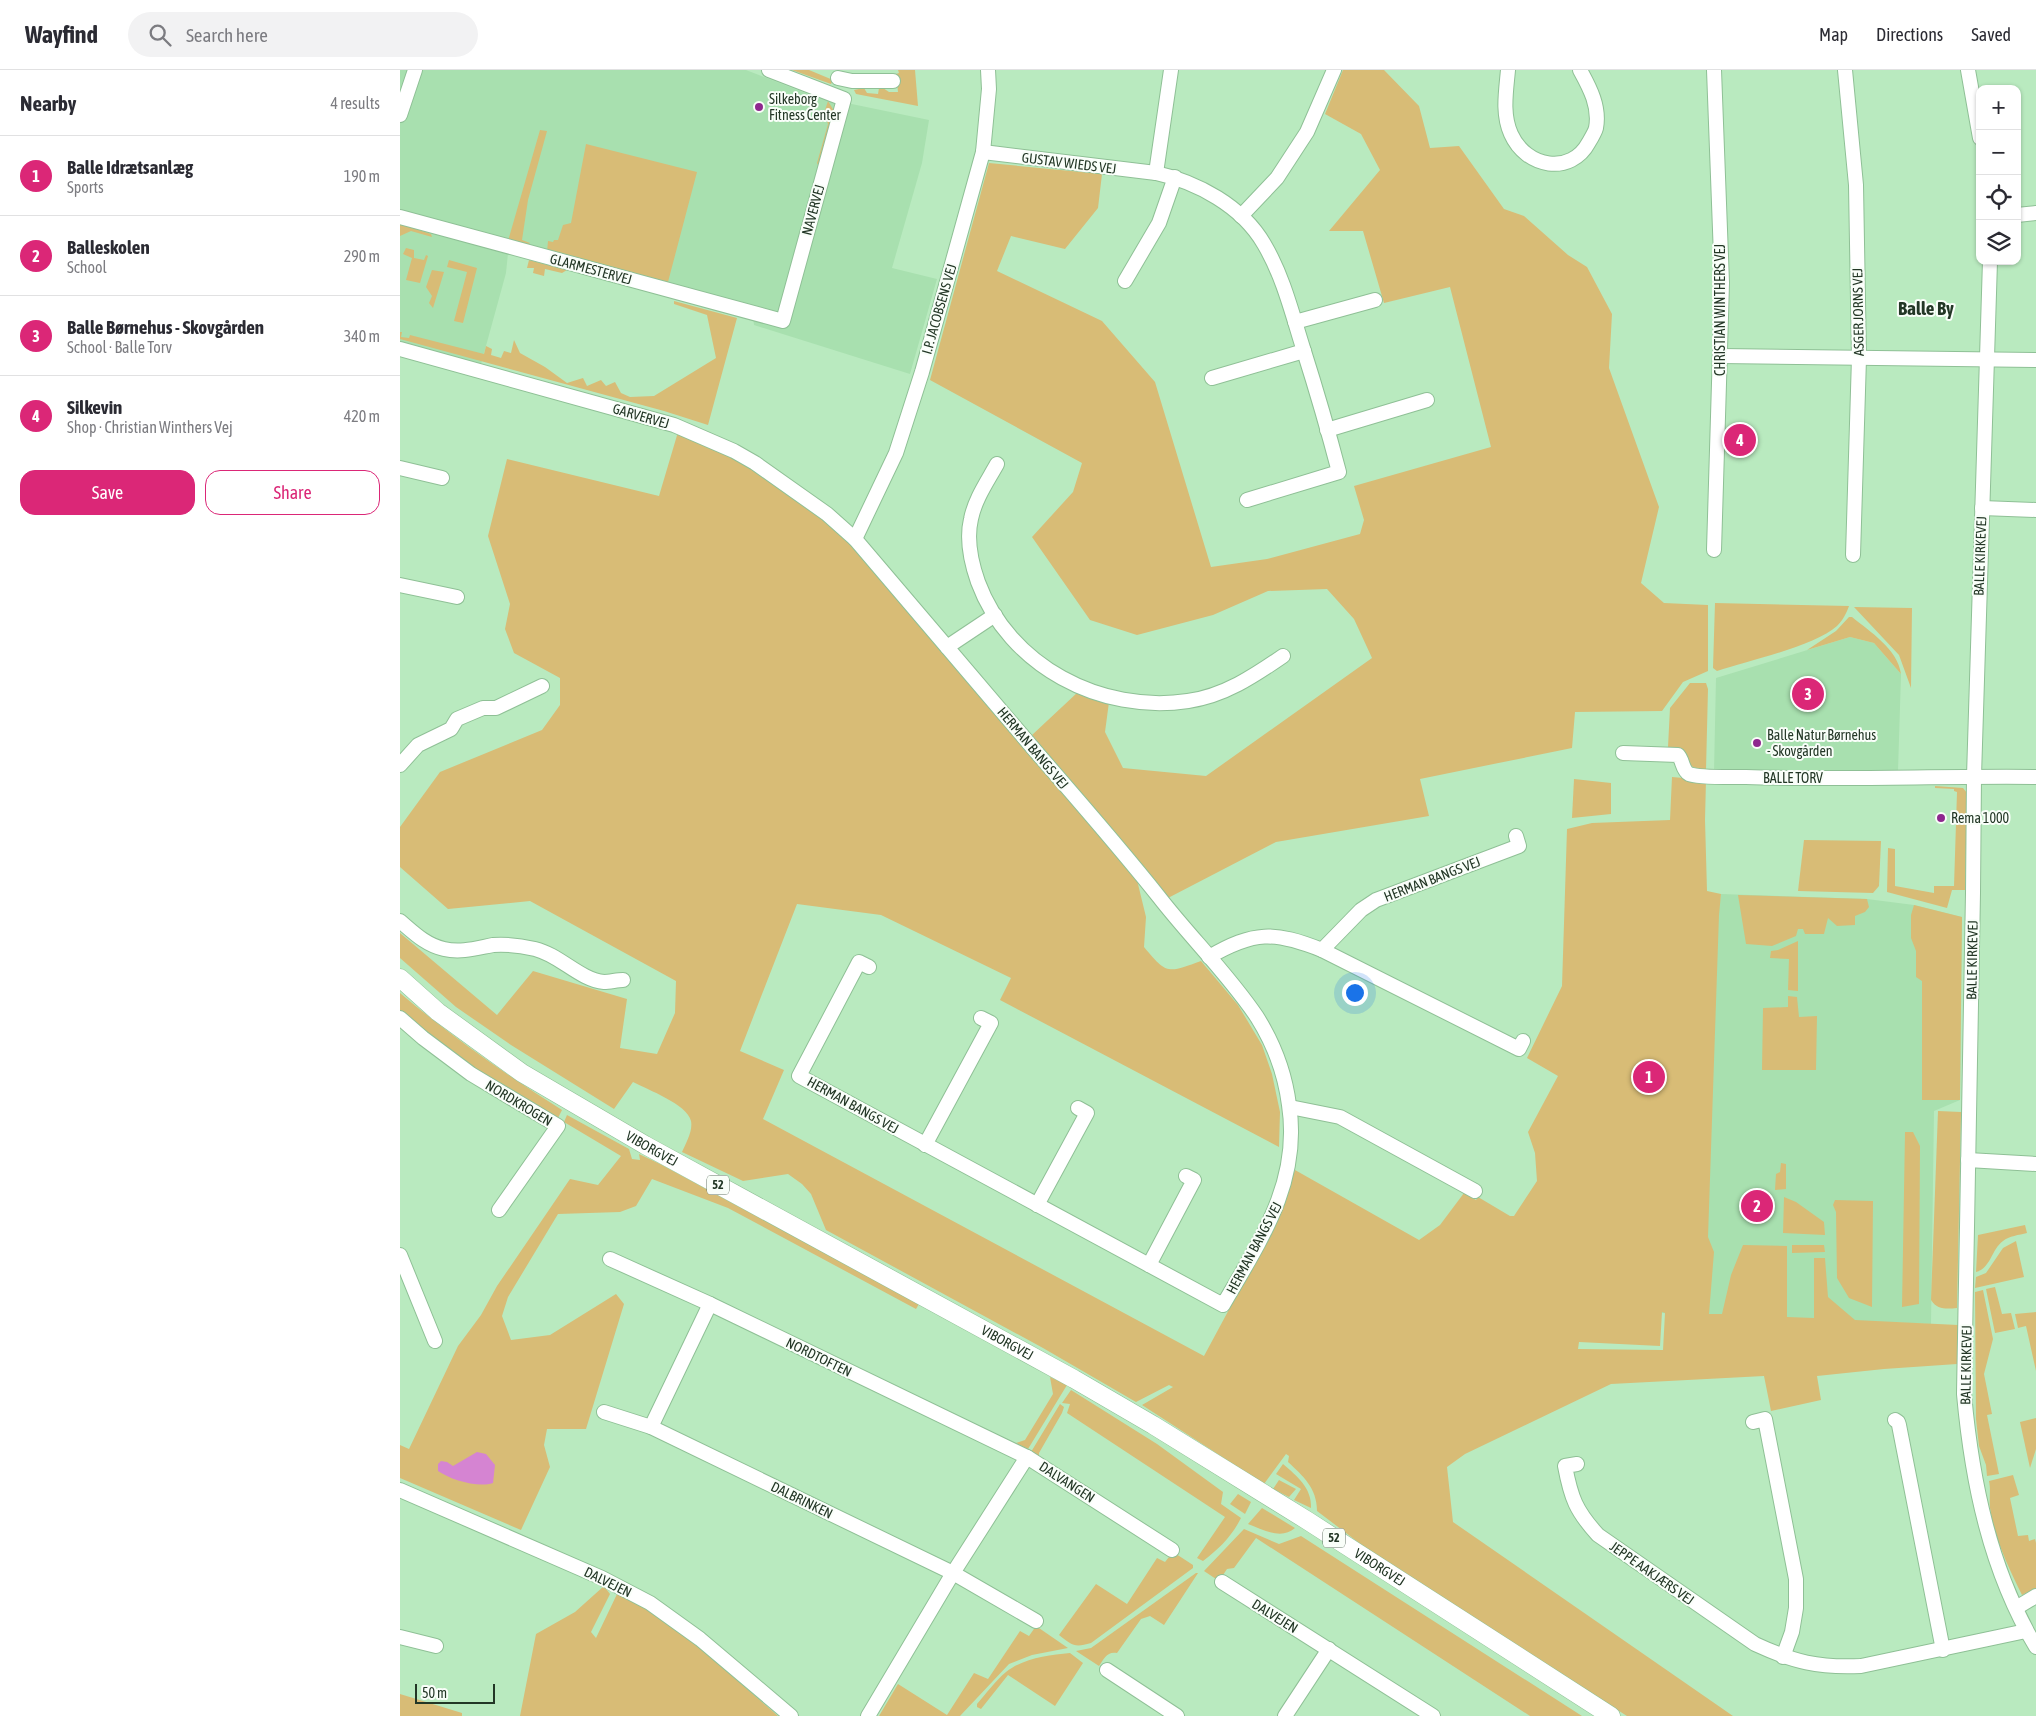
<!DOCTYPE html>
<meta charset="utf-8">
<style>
body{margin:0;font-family:"Asap Condensed",sans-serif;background:#f2f2f3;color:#2b2b33}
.controls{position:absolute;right:15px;top:15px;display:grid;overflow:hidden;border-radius:10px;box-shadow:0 1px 4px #0004}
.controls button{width:45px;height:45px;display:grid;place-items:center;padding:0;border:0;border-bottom:1px solid #e1e1e2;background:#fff;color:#2b2b33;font:25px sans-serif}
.scale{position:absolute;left:15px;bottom:12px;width:80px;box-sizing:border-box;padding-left:5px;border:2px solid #233726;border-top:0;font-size:14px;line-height:18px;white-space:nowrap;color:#233726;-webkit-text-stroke:4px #f9fef9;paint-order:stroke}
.you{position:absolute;left:954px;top:922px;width:18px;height:18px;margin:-12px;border:4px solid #fff;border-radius:50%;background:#1a73e8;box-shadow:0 0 0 8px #1a73e833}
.badge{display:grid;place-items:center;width:32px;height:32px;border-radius:50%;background:#db2777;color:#fff;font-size:16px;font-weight:700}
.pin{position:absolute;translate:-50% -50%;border:2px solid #fff;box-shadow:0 1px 5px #0006}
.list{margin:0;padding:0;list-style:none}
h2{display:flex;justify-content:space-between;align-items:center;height:65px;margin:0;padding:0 20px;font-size:21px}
h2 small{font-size:16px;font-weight:400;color:#7c7c81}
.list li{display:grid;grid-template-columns:32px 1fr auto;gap:15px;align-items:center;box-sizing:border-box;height:80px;padding:0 20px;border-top:1px solid #e1e1e2}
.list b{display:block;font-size:19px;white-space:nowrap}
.list p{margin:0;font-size:16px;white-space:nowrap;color:#7c7c81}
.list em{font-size:16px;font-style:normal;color:#7c7c81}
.actions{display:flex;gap:10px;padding:15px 20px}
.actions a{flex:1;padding:11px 0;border:1px solid #db2777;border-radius:15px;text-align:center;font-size:18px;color:#db2777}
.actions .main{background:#db2777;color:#fff}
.icon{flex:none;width:28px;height:28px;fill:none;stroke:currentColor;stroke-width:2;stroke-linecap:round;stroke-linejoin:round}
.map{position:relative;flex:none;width:1636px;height:1646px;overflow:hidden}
header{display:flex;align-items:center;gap:30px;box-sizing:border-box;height:70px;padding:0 25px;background:#fff;border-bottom:1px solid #e1e1e2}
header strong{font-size:24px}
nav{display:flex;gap:28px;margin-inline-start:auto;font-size:18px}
.search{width:350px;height:45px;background:#f2f2f3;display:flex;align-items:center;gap:12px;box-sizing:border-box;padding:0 18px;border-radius:28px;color:#7c7c81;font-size:19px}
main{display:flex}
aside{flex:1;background:#fff}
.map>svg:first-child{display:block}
.built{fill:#a8e0af}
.green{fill:#d8bc76;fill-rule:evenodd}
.water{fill:#d584d2}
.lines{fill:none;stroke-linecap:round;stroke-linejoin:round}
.minor-casing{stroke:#8fc096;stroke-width:16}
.major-casing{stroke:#8fc096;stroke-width:19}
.minor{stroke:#fff;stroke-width:14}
.major{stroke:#fff;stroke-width:18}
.poi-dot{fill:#8e288e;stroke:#f9fef9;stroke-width:2}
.labels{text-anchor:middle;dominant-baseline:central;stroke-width:4;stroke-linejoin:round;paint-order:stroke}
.shield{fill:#f9fef9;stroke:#637365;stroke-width:1}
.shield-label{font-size:12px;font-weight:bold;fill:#233726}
.poi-label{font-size:14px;fill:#233726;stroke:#f9fef9;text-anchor:start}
.street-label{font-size:14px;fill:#233726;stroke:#f9fef9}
.district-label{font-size:19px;font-weight:bold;fill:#233726;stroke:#f9fef9}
</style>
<header>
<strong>Wayfind</strong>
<div class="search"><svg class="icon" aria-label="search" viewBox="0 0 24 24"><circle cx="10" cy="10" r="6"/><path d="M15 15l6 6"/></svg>Search here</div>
<nav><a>Map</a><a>Directions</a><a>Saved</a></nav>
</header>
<main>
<aside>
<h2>Nearby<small>4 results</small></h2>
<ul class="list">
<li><span class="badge">1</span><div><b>Balle Idrætsanlæg</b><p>Sports</p></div><em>190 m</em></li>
<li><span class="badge">2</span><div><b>Balleskolen</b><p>School</p></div><em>290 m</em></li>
<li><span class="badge">3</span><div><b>Balle Børnehus - Skovgården</b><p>School · Balle Torv</p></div><em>340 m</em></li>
<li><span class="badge">4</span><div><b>Silkevin</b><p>Shop · Christian Winthers Vej</p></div><em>420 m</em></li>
</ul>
<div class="actions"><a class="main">Save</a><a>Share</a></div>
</aside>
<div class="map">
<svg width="1636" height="1646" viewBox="0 0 1636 1646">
<rect width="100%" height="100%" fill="#b9eabf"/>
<g class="built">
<polygon points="0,0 346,0 413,26 529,50 522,93 492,198 537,209 510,304 354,255 352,239 109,173 106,203 78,305 0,284"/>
<polygon points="1450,567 1474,573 1501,604 1498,700 1399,703 1314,703 1316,608"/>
<polygon points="1321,824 1467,829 1514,835 1562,847 1560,1030 1534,1041 1531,1254 1260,1243"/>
</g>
<g class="green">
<polygon points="392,0 409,0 433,10 431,14"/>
<polygon points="498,0 515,0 518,36 456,24 454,20 464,18 467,23 478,24 479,18 483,18 489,22 498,22 496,4 499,3"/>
<polygon points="943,0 984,0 1019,36 1030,78 1059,76 1104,139 1124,146 1168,185 1187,197 1212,244 1209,298 1259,437 1241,513 1264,533 1308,535 1308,601 1283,612 1262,641 1175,642 1172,678 1020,709 1029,746 876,772 768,828 632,665 678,622 709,632 705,662 723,698 806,706 972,588 954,549 927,519 868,521 813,545 737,565 690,550 632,467 673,422 682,393 530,310 589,93 702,104 698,138 665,179 611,166 597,201 702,251 755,312 811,497 867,489 960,464 964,450 954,416 1091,377 1050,217 984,233 963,161 929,161 980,100 961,64 925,44"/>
<polygon points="428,31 434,41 421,96 418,95 417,93 428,54 424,43"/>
<polygon points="140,60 147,61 128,130 122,170 130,173 127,176 108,171"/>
<polygon points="186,74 297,102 268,212 147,182 148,171 153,172 154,170 158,170 163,155 171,153"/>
<polygon points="0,154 31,164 32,167 11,161 0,166"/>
<polygon points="6,178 14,180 14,188 24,190 26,185 28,186 20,213 6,210 12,188 3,184"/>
<polygon points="49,190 77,198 63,253 54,251 67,202 47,197"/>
<polygon points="129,190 167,200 162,203 145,199 144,206 133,203 134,198 127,198"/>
<polygon points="32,200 44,202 33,238 29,233 32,226 26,217"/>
<polygon points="274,231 337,248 308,355 264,341 0,269 0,262 2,262 1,267 9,268 10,265 84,284 86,276 92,279 91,285 101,288 104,281 111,283 114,270 120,283 145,297 167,313 183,308 187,316 201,310 206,316 215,312 221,323 230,327 254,326 316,288 307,245 274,234"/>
<path d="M 278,362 L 323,381 L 409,435 L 452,473 L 737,810 L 746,847 L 744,877 C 767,905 768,903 801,891 L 838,935 L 862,975 L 872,1004 L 880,1042 L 879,1077 L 600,930 L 611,908 L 481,845 L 397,834 L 340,981 L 384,1000 L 363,1049 L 804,1286 L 875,1154 L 895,1100 L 1019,1170 L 1040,1155 L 1064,1123 L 1076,1130 L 1078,1127 L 1110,1146 L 1114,1146 L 1137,1111 L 1135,1083 L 1128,1062 L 1158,1006 L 1127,988 L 1162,916 L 1167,759 L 1192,753 L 1270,750 L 1272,707 L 1306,710 L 1305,750 L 1307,821 L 1321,824 L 1319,845 L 1308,1167 L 1314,1182 L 1309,1244 L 1322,1244 L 1331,1205 L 1343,1175 L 1387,1176 L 1387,1247 L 1414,1248 L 1414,1188 L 1425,1188 L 1428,1227 L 1455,1250 L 1558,1255 L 1557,1294 L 1484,1299 L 1417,1306 L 1421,1330 L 1371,1341 L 1364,1306 L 1211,1314 L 1065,1384 L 1047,1397 L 1053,1452 L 1333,1646 L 1227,1646 L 975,1485 L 917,1441 C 917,1418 903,1406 888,1392 L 889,1386 L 886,1384 L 864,1414 L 742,1335 L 773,1317 L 769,1315 L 736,1332 L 643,1278 L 426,1160 L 411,1124 L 402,1114 L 388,1104 L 343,1111 L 282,1082 C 286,1073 293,1061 291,1051 C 287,1034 248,1020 233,1012 L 214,1039 L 111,975 L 56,937 L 0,888 L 0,863 L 97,945 L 133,901 L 227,929 L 220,978 L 257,984 L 275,943 L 276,911 L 130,831 L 48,839 L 0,797 L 0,757 L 40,702 L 142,660 L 160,635 L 160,608 L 114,583 L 105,559 L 110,534 L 88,466 L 107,389 L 259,426 ZM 1262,1242 L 1265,1243 L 1263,1280 L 1178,1279 L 1179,1272 L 1260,1276 Z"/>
<path d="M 1315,533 L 1449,536 C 1446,544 1443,550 1437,556 C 1415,576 1348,591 1317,601 L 1313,598 Z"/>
<polygon points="1454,537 1512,538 1511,618 1499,585"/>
<path d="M 1449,547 L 1452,547 C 1469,561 1498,579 1501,604 L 1474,573 L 1450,567 L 1407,580 L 1436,561 Z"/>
<path d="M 1290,613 L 1306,613 L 1308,619 L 1306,700 C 1283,698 1287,686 1268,677 L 1270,638 Z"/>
<polygon points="1174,709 1211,713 1211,744 1172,748"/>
<polygon points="1535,716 1563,718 1567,723 1565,820 1552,820 1547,838 1487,822 1488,778 1495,779 1495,816 1534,823 1534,816 1554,816 1557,722 1554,721 1554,719 1535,718"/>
<polygon points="1404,770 1481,771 1479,816 1473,823 1398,821"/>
<polygon points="1338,825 1467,829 1469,837 1465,842 1455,846 1455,855 1437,856 1428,848 1424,864 1405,864 1403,859 1398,859 1396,866 1372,876 1346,874"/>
<polygon points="1514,835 1562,847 1560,1030 1522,1030 1522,911 1516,907 1516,881 1511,868 1511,845"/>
<polygon points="1398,871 1398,921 1388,920 1389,889 1370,888 1371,881 1378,880"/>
<path d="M 0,923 C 51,966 105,1004 162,1040 L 158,1048 L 70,996 L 0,943 Z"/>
<polygon points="1388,926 1397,927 1399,947 1417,946 1416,1000 1362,1000 1363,938 1388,937"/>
<path d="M 1538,1041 L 1561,1042 L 1557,1238 C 1547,1239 1537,1240 1531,1230 Z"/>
<polygon points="167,1045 229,1079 232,1089 240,1090 239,1084 260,1094 519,1234 516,1239 328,1138 252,1109 236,1136 220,1142 158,1144 108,1227 102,1246 111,1270 150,1265 216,1224 224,1234 186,1359 147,1359 144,1375 150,1397 121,1460 0,1408 0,1375 9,1379 58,1276 81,1245 97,1216 170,1109 198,1115 221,1086 164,1052"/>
<polygon points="1505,1062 1513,1062 1520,1076 1519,1234 1502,1237"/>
<polygon points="1381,1093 1386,1094 1386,1119 1375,1120 1376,1104 1380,1102"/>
<polygon points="1384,1127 1396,1132 1424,1152 1425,1165 1383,1163"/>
<polygon points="1435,1130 1473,1131 1472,1237 1449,1228 1437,1208 1436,1142 1433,1135"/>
<path d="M 1625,1155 L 1627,1163 C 1619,1165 1609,1166 1603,1171 C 1591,1180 1591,1198 1576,1202 L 1578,1165 Z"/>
<polygon points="1616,1171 1624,1207 1575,1218 1576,1207 1586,1203 1603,1178"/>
<polygon points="1392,1175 1424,1175 1425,1182 1392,1183"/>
<polygon points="1595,1217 1602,1244 1611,1243 1615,1259 1595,1263 1586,1219"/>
<polygon points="1583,1220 1593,1269 1584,1304 1592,1344 1587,1345 1599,1404 1587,1406 1586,1395 1579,1376 1576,1349 1575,1222"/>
<polygon points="1636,1242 1636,1301 1626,1256 1618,1258 1615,1244"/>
<polygon points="650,1307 667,1315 628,1379 616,1373 625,1370 653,1324"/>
<path d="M 671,1320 L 757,1374 L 823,1422 L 821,1434 L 841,1448 C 832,1466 819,1479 803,1491 L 797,1488 L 825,1447 L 667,1343 L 670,1334 L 662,1333 Z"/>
<polygon points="660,1334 664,1337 662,1343 639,1383 639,1387 631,1382"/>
<polygon points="1636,1348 1636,1379 1630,1398 1620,1352"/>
<path d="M 883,1394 C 897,1406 912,1418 911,1438 L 894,1430 L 901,1419 L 876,1404 Z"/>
<path d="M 1613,1405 L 1619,1425 L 1610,1428 L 1618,1466 L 1628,1465 L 1629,1471 L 1635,1469 L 1636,1473 L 1636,1518 L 1622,1525 C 1609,1499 1594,1467 1590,1438 C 1589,1428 1591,1420 1589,1411 Z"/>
<polygon points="879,1410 896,1419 889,1427 873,1419"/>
<polygon points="838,1424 851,1432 845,1444 830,1434"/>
<path d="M 862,1438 L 895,1458 C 882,1470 863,1460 848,1454 Z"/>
<polygon points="844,1459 879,1474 901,1466 1182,1646 1130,1646 856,1468 834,1498 827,1499 819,1511 804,1501"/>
<path d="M 773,1482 L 793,1495 L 793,1498 L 691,1573 C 674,1578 672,1575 659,1565 L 696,1514 L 727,1534 L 757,1488 L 765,1492 Z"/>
<path d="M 796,1503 L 798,1503 L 764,1555 L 750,1546 L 741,1549 L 717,1583 C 707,1581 704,1589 699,1596 L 676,1581 L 691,1578 Z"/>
<polygon points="204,1516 210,1524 191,1562 196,1568 218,1522 248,1538 276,1557 378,1646 120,1646 136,1564 175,1542"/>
<polygon points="636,1556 668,1578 632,1585 609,1594 560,1646 479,1646 498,1614 547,1645 574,1603 588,1609 620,1561 629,1566"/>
<path d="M 670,1583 L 683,1593 L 655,1636 L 608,1605 L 581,1639 L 577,1637 L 577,1634 C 586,1624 595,1611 606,1602 C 624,1588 648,1585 670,1583 Z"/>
<polygon points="0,1624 62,1643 62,1646 0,1646"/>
</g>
<path class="water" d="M 77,1382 L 86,1384 L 95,1395 L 93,1413 C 78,1418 51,1410 38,1401 L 38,1394 L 41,1391 L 47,1392 L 53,1396 Z"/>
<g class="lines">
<defs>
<g id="minor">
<path d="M 1108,0 C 1106,22 1102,44 1111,64 C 1126,98 1171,106 1189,72 C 1192,67 1195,62 1196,58 C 1200,37 1190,18 1180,0"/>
<polyline points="1314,0 1322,213 1314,480"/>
<polyline points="1445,0 1456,115 1459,288 1453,485"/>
<polyline points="1568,0 1580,68"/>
<polyline points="438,8 452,11 493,11"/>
<polyline points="0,45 15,0"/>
<path d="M 583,82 L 756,103 C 797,112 842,136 864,174 C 883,206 892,243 903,278 C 916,319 928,360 939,402 L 847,430"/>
<polyline points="756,103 771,0"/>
<polyline points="1617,145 1636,143"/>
<polyline points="841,146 877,108 907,62 934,0"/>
<polyline points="0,147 383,251 444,29 369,0"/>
<path d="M 1590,191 L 1574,706 L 1573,823 L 1564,1324 C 1572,1412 1590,1500 1636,1577"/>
<polyline points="725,211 759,153 775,107"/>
<polyline points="895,252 975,230"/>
<path d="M 0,279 L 274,355 L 334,381 L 355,393 L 427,444 L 455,469 C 516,541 577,612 638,684 C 679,731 720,778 759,827 C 790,867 829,905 857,947 C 874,974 885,1003 889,1035 C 901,1112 860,1171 823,1235 L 399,1006 L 459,892 L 469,897"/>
<polyline points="1321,286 1636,290"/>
<polyline points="812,308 904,281"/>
<polyline points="927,360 1027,330"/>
<path d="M 597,394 C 587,412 575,429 571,449 C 566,470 571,492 578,512 C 609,596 701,644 788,631 C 824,626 854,606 883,586"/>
<polyline points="0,398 42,408"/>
<polyline points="1582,438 1636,440"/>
<polyline points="455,469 496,383 522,302 583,82 589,19 588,0"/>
<polyline points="0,515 57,527"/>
<polyline points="547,577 595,545"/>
<path d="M 1223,683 L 1278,685 C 1283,690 1282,700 1289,704 C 1298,708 1334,707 1346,707 C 1442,710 1539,706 1636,707"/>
<polyline points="0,695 18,675 51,659 57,649 83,638 96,638 142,616"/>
<path d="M 0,851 C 14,863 26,875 44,879 C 61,883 77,878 93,875 C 107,874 122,876 135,879 C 160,885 180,910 204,912 C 210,912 217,910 223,910"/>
<polyline points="922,880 961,840 976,830 1119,776 1116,766"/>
<path d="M 809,887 C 854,861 874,861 922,880 L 1119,979 L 1123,971"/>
<polyline points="0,948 23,968 71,1004 158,1056 99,1140"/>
<polyline points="890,1037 940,1047 1075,1121"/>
<polyline points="525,1075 591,953 581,948"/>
<polyline points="1568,1090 1636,1094"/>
<polyline points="637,1135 687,1043 678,1038"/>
<polyline points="0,1185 35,1271"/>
<polyline points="210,1189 310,1234 627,1387 772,1480"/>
<polyline points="749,1195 794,1110 786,1106"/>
<polyline points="204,1342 251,1357 553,1503 636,1551"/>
<polyline points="1495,1350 1498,1352 1499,1355 1543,1580"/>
<polyline points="1353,1352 1365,1349 1396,1509 1396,1538 1392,1562 1383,1587"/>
<polyline points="251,1357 310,1234"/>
<path d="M 1177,1394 L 1165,1396 C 1171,1428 1176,1441 1198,1465 L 1355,1574 C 1394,1592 1418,1598 1461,1596 L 1626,1561"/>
<polyline points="0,1420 202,1508 250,1533 300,1569 391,1646"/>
<polyline points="822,1512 1033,1646"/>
<polyline points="1616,1538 1636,1526"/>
<polyline points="0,1567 36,1576"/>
<polyline points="707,1600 777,1646"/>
<polyline points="468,1646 553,1503 627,1387"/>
<polyline points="885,1646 929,1579"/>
</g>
<g id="major">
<path id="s1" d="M 0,908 L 38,942 L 122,1003 L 245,1075 L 674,1309 L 753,1355 L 908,1451 L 1211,1646"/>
</g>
</defs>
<use href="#minor" class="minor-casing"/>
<use href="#major" class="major-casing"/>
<use href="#minor" class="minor"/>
<use href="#major" class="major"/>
</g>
<g class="poi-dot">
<circle cx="359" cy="37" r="5"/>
<circle cx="1357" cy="673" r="5"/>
<circle cx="1541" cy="748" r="5"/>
</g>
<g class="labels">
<g class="shield">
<rect x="307" y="1105.5" width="22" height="19" rx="4"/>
<rect x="923" y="1458.5" width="22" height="19" rx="4"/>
</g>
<g class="shield-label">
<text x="318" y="1115">52</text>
<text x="934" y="1468">52</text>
</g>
<g class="poi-label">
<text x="369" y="29">Silkeborg<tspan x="369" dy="16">Fitness Center</tspan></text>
<text x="1367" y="665">Balle Natur Børnehus<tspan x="1367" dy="16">- Skovgården</tspan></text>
<text x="1551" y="748">Rema 1000</text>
</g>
<g class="street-label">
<text transform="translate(669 93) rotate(7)">GUSTAV WIEDS VEJ</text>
<text transform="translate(413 140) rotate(-75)">NAVERVEJ</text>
<text transform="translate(191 199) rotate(15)">GLARMESTERVEJ</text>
<text transform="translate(539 239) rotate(-74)">I.P. JACOBSENS VEJ</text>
<text transform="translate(1320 240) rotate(-90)">CHRISTIAN WINTHERS VEJ</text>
<text transform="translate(1458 242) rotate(-91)">ASGER JORNS VEJ</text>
<text transform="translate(241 346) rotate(16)">GARVERVEJ</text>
<text transform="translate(1580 486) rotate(-88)">BALLE KIRKEVEJ</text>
<text transform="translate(633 678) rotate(50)">HERMAN BANGS VEJ</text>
<text x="1393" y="708">BALLE TORV</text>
<text transform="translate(1032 809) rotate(-21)">HERMAN BANGS VEJ</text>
<text transform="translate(1572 890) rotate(-89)">BALLE KIRKEVEJ</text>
<text transform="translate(119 1033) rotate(31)">NORDKROGEN</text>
<text transform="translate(453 1035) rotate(29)">HERMAN BANGS VEJ</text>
<text stroke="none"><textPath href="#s1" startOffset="305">VIBORGVEJ</textPath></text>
<text transform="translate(854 1178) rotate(-62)">HERMAN BANGS VEJ</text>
<text stroke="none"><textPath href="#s1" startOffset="710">VIBORGVEJ</textPath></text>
<text transform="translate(419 1287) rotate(26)">NORDTOFTEN</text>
<text transform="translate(1566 1295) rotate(-89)">BALLE KIRKEVEJ</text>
<text transform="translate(667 1412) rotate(33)">DALVANGEN</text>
<text transform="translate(402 1430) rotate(26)">DALBRINKEN</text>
<text stroke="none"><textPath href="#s1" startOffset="1145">VIBORGVEJ</textPath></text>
<text transform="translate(1252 1503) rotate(35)">JEPPE AAKJÆRS VEJ</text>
<text transform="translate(208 1512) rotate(26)">DALVEJEN</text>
<text transform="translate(875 1546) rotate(32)">DALVEJEN</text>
</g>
<g class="district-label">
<text x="1526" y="238">Balle By</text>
</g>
</g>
</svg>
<div class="controls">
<button>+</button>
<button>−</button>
<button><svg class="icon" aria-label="locate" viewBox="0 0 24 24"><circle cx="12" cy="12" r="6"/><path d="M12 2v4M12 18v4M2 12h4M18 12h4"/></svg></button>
<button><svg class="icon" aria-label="layers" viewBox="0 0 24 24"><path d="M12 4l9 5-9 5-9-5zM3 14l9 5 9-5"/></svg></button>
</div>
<div class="scale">50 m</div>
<div class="you"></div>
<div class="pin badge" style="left:1249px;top:1007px">1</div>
<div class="pin badge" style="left:1357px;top:1136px">2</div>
<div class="pin badge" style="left:1408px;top:624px">3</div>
<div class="pin badge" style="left:1340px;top:370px">4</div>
</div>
</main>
